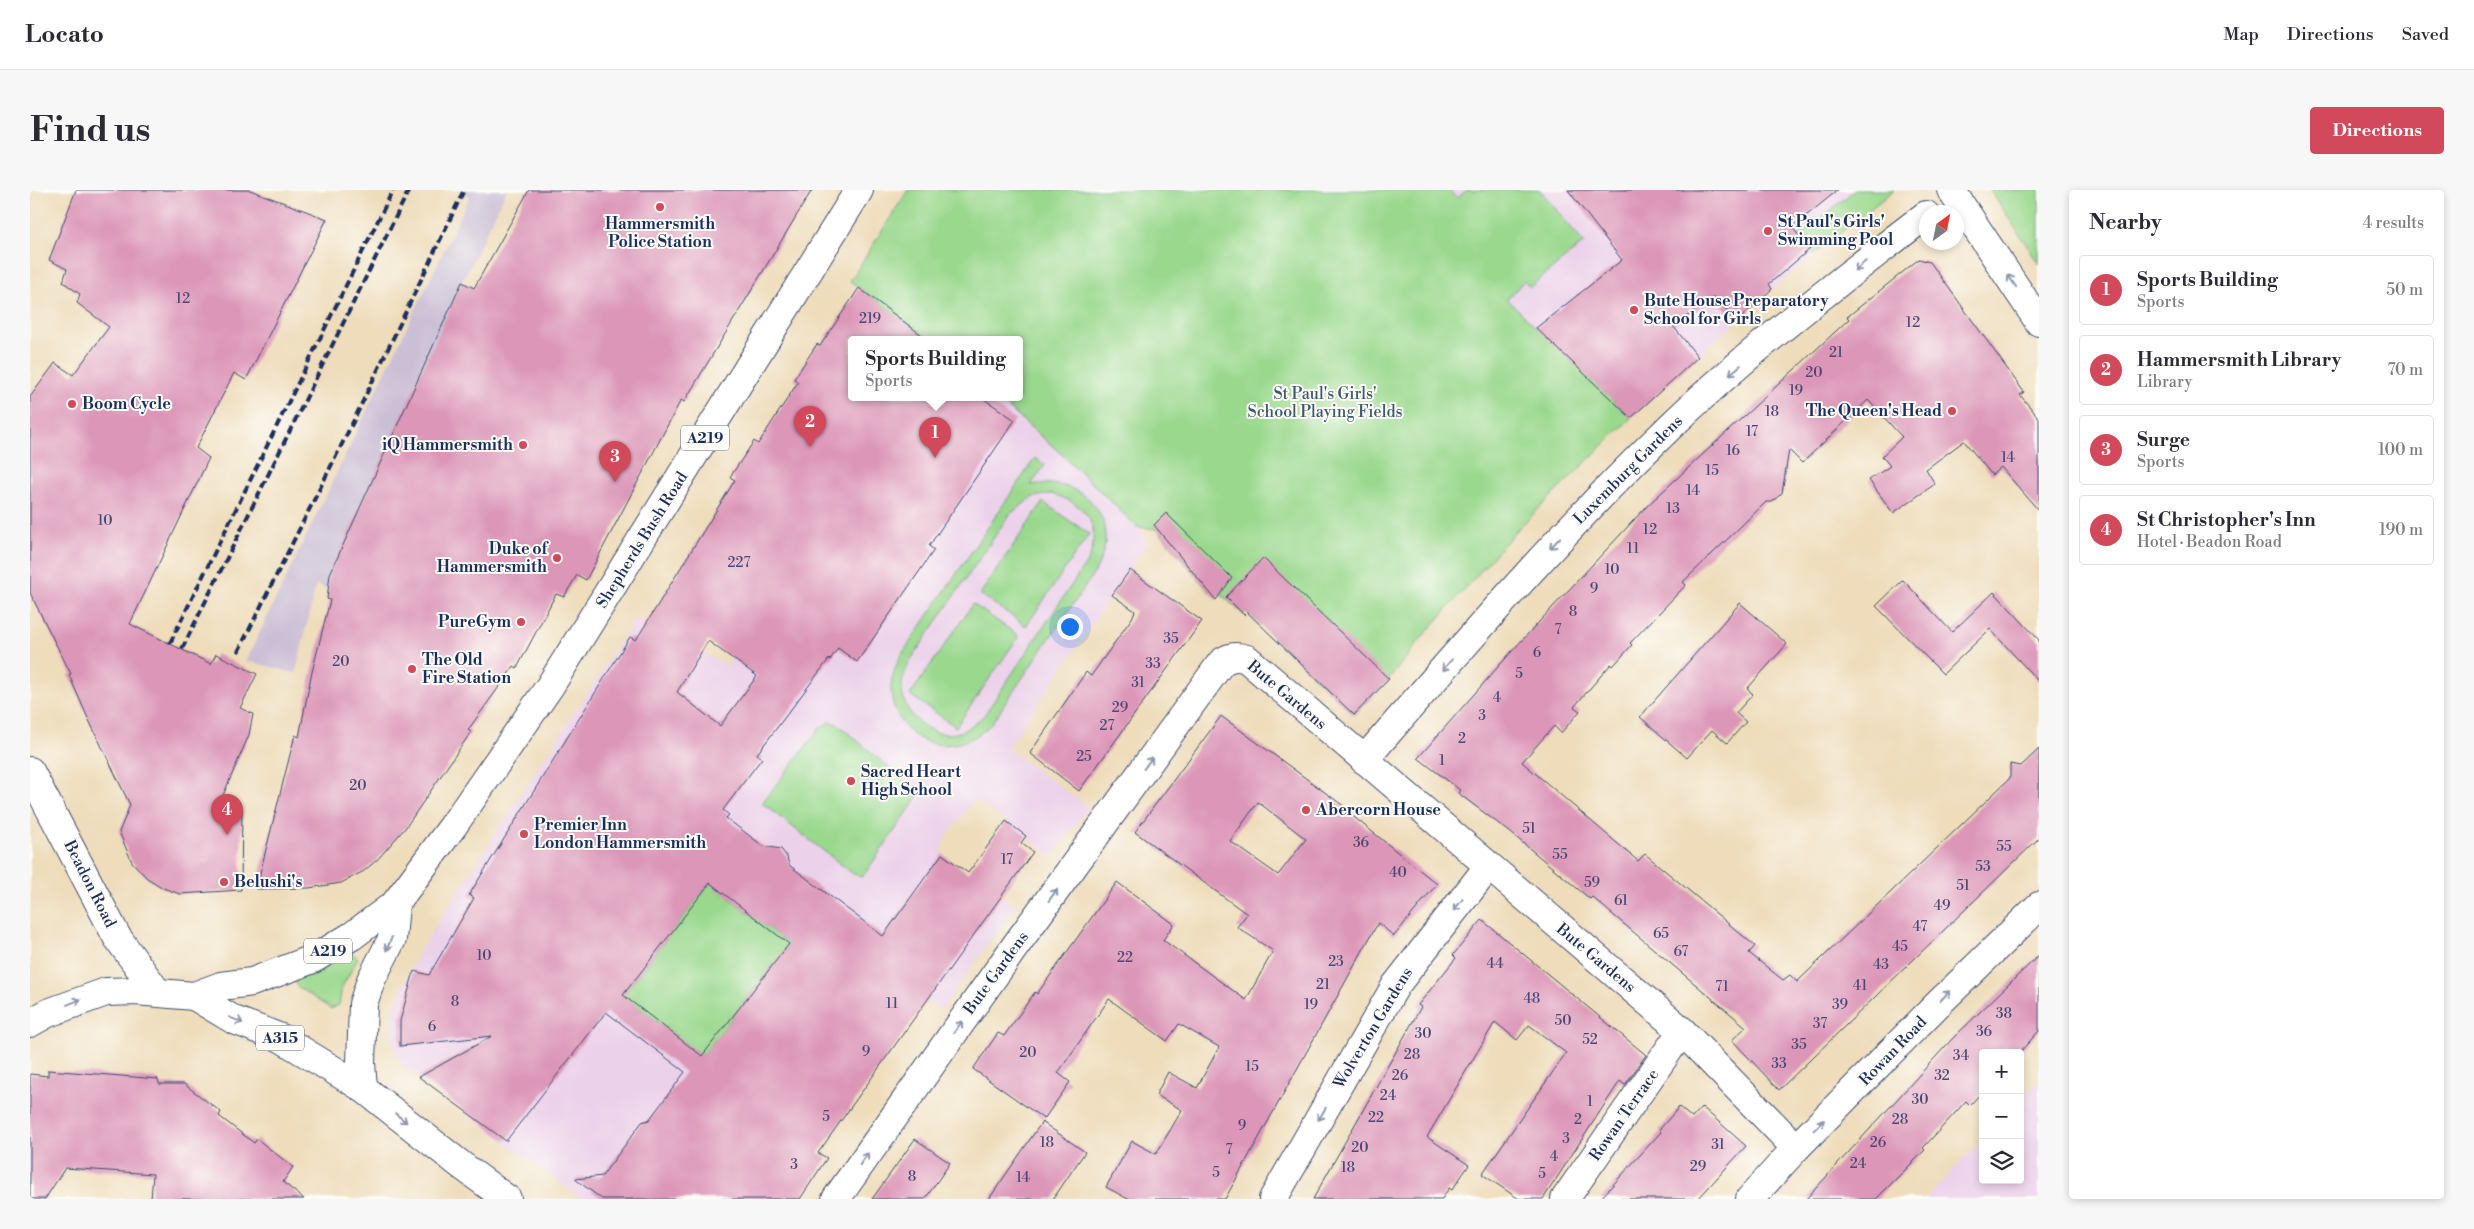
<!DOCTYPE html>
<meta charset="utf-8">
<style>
body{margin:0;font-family:"Libre Bodoni",serif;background:#f7f7f7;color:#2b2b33}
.controls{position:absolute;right:15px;bottom:15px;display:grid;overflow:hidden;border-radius:5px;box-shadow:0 2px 8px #0003}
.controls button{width:45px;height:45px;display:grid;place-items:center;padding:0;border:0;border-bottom:1px solid #e1e1e2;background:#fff;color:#2b2b33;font:25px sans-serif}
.compass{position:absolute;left:1889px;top:15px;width:45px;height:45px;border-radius:50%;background:#fff;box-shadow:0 2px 8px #0003;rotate:33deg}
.you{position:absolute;left:1039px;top:436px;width:18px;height:18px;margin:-12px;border:4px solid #fff;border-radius:50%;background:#1a73e8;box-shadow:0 0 0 8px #1a73e833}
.badge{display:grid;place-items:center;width:32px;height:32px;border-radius:50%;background:#d1495b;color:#fff;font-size:16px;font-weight:700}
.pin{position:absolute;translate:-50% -41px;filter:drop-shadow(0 1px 2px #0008)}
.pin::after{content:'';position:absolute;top:26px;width:18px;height:15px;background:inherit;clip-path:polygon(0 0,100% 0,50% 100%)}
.popup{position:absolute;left:818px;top:146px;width:175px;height:65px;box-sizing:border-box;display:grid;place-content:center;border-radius:5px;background:#fff;filter:drop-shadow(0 1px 4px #0005);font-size:16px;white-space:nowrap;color:#7c7c81}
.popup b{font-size:19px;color:#2b2b33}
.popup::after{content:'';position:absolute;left:50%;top:100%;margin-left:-10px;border:10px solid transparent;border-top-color:#fff}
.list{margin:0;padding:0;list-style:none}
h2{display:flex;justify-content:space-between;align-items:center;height:65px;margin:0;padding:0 20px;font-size:21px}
h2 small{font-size:16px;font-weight:400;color:#7c7c81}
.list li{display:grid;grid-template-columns:32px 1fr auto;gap:15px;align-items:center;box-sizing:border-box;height:70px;margin:0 10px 10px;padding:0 10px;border:1px solid #e1e1e2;border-radius:5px}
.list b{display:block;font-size:19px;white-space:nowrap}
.list p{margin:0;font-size:16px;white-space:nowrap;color:#7c7c81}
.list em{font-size:16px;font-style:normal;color:#7c7c81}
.icon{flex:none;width:28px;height:28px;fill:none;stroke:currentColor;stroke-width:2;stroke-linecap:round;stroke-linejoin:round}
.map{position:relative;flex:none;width:2009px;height:1009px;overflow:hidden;border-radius:5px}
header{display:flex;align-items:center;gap:30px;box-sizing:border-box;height:70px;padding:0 25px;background:#fff;border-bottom:1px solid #e1e1e2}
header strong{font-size:24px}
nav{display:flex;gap:28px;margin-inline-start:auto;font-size:18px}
.intro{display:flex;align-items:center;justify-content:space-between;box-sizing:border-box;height:120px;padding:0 30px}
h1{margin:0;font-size:35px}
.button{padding:12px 22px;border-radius:5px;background:#d1495b;color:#fff;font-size:18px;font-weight:700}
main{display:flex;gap:30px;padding:0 30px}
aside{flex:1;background:#fff;border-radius:5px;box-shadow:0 2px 8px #0003}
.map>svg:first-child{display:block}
.built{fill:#ecd1ea}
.industrial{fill:#cbbfd5}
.green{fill:#9ad88d;stroke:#5a8476;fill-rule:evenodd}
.building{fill:#dc96b8;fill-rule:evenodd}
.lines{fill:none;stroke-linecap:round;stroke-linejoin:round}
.minor-casing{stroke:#3b496c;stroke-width:30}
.primary-casing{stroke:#3b496c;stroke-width:30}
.minor{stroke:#fff;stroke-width:28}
.primary{stroke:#fff;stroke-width:28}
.rail{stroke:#1b2f5e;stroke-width:4;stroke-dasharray:8 4;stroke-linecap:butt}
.oneway{stroke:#8d97ae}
.poi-dot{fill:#d1495b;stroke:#fdfcf7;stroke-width:2}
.labels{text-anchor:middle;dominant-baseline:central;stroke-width:4;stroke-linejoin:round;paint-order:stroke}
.number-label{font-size:14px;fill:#4b4974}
.shield{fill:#fdfcf7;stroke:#5f6c8c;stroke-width:1}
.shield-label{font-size:15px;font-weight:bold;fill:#1b2f5e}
.poi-label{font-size:16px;font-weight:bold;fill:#1b2f5e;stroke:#fdfcf7;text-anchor:start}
.park-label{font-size:16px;fill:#3b596a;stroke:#fdfcf7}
.street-label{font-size:16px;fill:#1b2f5e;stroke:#fdfcf7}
</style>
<header>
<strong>Locato</strong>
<nav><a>Map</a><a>Directions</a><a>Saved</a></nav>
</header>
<div class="intro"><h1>Find us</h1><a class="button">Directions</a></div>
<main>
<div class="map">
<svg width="2009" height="1009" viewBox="0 0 2009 1009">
<rect width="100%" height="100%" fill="#fdfcf7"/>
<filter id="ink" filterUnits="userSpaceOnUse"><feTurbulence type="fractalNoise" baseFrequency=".02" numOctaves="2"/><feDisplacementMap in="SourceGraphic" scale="10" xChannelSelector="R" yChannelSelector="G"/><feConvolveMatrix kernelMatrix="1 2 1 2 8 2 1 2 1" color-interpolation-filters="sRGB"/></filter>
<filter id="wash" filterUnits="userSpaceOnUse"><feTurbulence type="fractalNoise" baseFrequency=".0096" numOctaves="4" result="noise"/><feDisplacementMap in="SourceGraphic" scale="20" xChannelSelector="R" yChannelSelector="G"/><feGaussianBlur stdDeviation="1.12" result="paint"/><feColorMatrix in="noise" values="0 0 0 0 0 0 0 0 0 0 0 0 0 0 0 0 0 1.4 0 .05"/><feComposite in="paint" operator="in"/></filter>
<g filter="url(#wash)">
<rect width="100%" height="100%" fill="#eedcba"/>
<g class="built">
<polygon points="1419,0 1864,0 1742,99 1601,228 1477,109 1494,91"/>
<polygon points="873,207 966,207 1036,268 1107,337 1111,337 1117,354 977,559 1059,617 1022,666 945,609 912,653 912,664 985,716 911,820 862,785 670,1009 552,1009 373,876 365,860 361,841 364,819 371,800 390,760 606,428 697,475"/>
<polygon points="2009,891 2009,1009 1896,1009 1953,948 1953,990 1990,990 1990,909"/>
</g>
<polygon class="industrial" points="428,0 477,0 432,92 308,367 310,369 297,400 286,394 266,483 216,471 440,6"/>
<g class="green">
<polygon points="878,0 1419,0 1427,8 1437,0 1510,0 1554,53 1500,97 1494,91 1477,109 1601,228 1486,341 1389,451 1359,489 1324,525 1217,422 1214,425 1188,402 1181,404 1127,339 1107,337 1036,268 966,207 989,207 989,149 899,149 820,91"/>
<polygon points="1825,0 1864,0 1784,64 1769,46"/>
<polygon points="1960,0 2009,0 2009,74"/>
<path d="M 1005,268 L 1015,275 L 1001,295 C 1038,288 1078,309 1075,352 C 1074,362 1070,372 1065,382 L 961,534 C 924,572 866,556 861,501 C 860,489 866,477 870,467 ZM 1021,304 C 1056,313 1072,334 1059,369 L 955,524 C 948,531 940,538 930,542 C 903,551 874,527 872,500 C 871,490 876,480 880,471 L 980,324 L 1003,307 Z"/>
<polygon points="1013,312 1059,344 996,436 950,404"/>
<polygon points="943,414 989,446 926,537 880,505"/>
<polygon points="799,532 808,534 890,604 834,685 830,687 822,683 732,613 790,538"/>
<polygon points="680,693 759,754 672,866 593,805"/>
<polygon points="321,762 328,768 312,797 309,815 301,819 268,797 263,790 297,778"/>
</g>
<g id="blocks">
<g class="building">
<polygon points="46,0 220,0 297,29 216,190 204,183 166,258 179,268 100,434 181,474 186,464 227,484 210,518 223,524 219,545 191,610 207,613 204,631 212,619 211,700 150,704 133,698 117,688 102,672 89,642 100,615 57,526 39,485 41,484 0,403 0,207 25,173 43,185 79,137 47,113 50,104 33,92 37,79 19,70"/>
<polygon points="499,0 782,0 654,212 651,210 556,390 547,385 534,407 526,404 487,478 484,476 438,540 441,542 376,637 348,669 334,681 311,693 279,698 226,699 265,545 269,547 281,486 300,410 297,409 300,384 432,92 444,98"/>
<polygon points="1538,0 1808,0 1762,37 1780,59 1739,94 1742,99 1707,132 1685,107 1643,136 1668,167 1601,228 1506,138 1592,70"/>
<polygon points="1889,69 1900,72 1994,202 1990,205 2009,228 2009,321 1971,277 1962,285 1934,251 1896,279 1905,294 1863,323 1839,290 1860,276 1852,266 1872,247 1838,210 1772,273 1759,260 1752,303 1742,312 1736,312 1653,392 1656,395 1600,453 1602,455 1583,476 1581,474 1544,517 1550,521 1531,543 1524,536 1492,572 1608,671 1615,664 1675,714 1725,756 1719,763 1753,790 1760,785 1767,792 1980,588 1980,574 1991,576 2009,559 2009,648 1749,900 1702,850 1716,837 1562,707 1560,709 1481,643 1428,603 1430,600 1388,568 1482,461 1617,316 1819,129 1817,127"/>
<path d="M 829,98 L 897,149 L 821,149 L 821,207 L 951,207 L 985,230 L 899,356 L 904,360 L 827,472 L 808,458 L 800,470 L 799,469 L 727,564 L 732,568 L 693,620 L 699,625 L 696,628 L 733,656 L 751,659 L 757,667 L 759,675 L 853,746 L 912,664 L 938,683 L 976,631 L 996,646 L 991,653 L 1003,662 L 788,963 L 797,968 L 770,1009 L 572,1009 L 545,989 L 572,986 L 612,932 L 619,930 L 655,882 L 576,822 L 476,951 L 389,887 L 462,846 L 370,856 L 370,831 L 384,781 L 399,785 L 444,708 L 439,705 L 600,447 L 606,450 L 705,290 L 700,287 L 724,251 L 728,254 L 768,192 L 764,189 L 787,154 L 790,156 ZM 678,451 L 727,486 L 690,536 L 647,502 ZM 680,693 L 759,754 L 672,866 L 593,805 Z"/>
<polygon points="1136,323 1202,388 1186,410 1124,335"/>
<polygon points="1233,368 1359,489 1324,525 1217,422 1214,425 1196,407"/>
<polygon points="1100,380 1172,431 1049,601 1000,563 1056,482 1061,486 1102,428 1105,421 1082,405"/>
<polygon points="1873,390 1922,442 1964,402 2009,450 2009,492 1960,439 1913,484 1846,416"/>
<polygon points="1710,413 1757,454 1717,499 1723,504 1706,523 1716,532 1697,553 1682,540 1657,568 1610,527"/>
<path d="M 1191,526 L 1315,617 L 1314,619 L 1407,694 L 1364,746 L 1348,733 L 1195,1009 L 1098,1009 L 1076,997 L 1102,951 L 1126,964 L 1152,920 L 1126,905 L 1138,882 L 1167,898 L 1189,857 L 1149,834 L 1137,851 L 1079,809 L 1028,883 L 1040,892 L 1014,929 L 943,879 L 968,843 L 974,846 L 1005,802 L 1007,804 L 1087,692 L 1144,734 L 1133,750 L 1216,810 L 1243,761 L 1207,737 L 1217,724 L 1105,642 ZM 1228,612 L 1276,649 L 1248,685 L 1200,651 Z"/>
<polygon points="1452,730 1616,865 1595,895 1590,891 1513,1009 1489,1009 1452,984 1536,863 1499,835 1487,850 1465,832 1397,947 1439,975 1422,1000 1419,998 1412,1009 1283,1009 1391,817 1388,815 1426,768 1423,765"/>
<polygon points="2009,765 2009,841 1989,863 1953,863 1953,901 1940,915 1936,911 1893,958 1895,960 1846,1009 1776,1009 1923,848"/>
<polygon points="18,880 128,889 129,894 154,894 191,922 189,926 224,953 227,949 263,977 253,992 274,1009 121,1009 123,984 35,978 15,1009 0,1009 0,884 18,886"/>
<polygon points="1649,917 1662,928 1672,917 1716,956 1668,1009 1570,1009 1631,942 1629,940"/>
<polygon points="1012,932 1055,962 1023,1009 959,1009"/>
<polygon points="885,949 920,973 895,1009 842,1009"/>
</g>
</g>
</g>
<g filter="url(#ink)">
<use href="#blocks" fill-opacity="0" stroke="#3b496c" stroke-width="1"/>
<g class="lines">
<defs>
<g id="minor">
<polyline points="1921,0 2009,132"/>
<path d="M 1334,570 C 1434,455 1533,339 1644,233 C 1722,159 1811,90 1896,25"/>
<path d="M 806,1009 L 986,755 L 1191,473 C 1200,466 1207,466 1217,469 L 1652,841 L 1766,958"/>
<polyline points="1243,1009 1366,795 1458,677"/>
<polyline points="1535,1009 1652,841"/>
<polyline points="1720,1009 1766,958 1907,815 2009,716"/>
</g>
<g id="primary">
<polyline points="0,581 87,747 127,802"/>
<polyline points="164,806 204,830 251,848 333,898 431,975 477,1009"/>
<polyline points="0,833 18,823 76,802 106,801 164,806 191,796 222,792 283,769 322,746 365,714 423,636 520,496 829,0"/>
<polyline points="333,898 331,873 333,814 341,790 362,749 365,714"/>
</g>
</defs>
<use href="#minor" class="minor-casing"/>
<use href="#primary" class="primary-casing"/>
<use href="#minor" class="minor"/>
<use href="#primary" class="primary"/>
<g class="rail">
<polyline points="140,453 363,0"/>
<polyline points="152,459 379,0"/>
<polyline points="208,462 322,234 434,0"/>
</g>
</g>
<defs><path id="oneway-shaft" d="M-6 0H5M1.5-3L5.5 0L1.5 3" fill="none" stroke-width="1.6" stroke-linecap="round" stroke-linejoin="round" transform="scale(1.25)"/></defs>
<g class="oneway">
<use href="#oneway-shaft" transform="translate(1830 76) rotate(140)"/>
<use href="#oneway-shaft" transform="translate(1982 91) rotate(-124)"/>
<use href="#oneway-shaft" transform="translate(1705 180) rotate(140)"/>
<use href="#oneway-shaft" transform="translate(1525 353) rotate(133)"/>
<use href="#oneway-shaft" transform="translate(1417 475) rotate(131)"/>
<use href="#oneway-shaft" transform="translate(1118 573) rotate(-54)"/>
<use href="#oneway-shaft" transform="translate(1023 705) rotate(-54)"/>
<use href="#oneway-shaft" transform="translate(1428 715) rotate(128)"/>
<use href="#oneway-shaft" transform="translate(359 754) rotate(113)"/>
<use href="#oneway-shaft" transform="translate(1915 806) rotate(-45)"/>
<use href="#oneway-shaft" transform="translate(44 812) rotate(-22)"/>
<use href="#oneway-shaft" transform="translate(206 830) rotate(23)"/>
<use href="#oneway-shaft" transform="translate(928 837) rotate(-55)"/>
<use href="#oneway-shaft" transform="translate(1292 924) rotate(120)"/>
<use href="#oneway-shaft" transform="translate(371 928) rotate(38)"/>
<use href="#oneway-shaft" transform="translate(1789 935) rotate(-45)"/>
<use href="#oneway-shaft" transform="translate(834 969) rotate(-55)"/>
</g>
</g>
<g class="poi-dot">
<circle cx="630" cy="17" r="5"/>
<circle cx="1738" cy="41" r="5"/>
<circle cx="1604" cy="120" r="5"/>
<circle cx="42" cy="214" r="5"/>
<circle cx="1922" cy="221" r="5"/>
<circle cx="493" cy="255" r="5"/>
<circle cx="527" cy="368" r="5"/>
<circle cx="491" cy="432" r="5"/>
<circle cx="382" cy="479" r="5"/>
<circle cx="821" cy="591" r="5"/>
<circle cx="1276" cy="620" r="5"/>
<circle cx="494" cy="644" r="5"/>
<circle cx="194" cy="692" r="5"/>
</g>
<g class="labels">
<g class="number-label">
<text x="153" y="109">12</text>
<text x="840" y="129">219</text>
<text x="1883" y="133">12</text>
<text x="1806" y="163">21</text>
<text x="1784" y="183">20</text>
<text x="1766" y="201">19</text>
<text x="1742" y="222">18</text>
<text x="1722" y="242">17</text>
<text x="1703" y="261">16</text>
<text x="1978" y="268">14</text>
<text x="1682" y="281">15</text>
<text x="1663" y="301">14</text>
<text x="1643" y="319">13</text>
<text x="75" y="331">10</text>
<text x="1620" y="340">12</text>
<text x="1603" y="359">11</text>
<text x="709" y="373">227</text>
<text x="1582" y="380">10</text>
<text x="1564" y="399">9</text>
<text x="1543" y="422">8</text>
<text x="1528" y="440">7</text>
<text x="1141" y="449">35</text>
<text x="1507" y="463">6</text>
<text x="311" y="472">20</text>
<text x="1123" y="474">33</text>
<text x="1489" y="484">5</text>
<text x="1108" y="493">31</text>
<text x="1467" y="508">4</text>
<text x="1090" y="518">29</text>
<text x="1452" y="526">3</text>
<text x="1077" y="536">27</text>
<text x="1432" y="549">2</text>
<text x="1054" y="567">25</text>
<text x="1412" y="571">1</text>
<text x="328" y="596">20</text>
<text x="1499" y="639">51</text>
<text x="1331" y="653">36</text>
<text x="1974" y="657">55</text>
<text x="1530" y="665">55</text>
<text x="977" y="670">17</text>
<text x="1953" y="677">53</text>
<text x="1368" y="683">40</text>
<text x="1562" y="693">59</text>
<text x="1933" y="696">51</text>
<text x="1591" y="711">61</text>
<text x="1912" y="716">49</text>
<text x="1890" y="737">47</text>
<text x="1631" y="744">65</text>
<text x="1870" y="757">45</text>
<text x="1651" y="762">67</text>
<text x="454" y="766">10</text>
<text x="1095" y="768">22</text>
<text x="1306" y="772">23</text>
<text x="1465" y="774">44</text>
<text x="1851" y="775">43</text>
<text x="1293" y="795">21</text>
<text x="1830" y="796">41</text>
<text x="1692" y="797">71</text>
<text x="1502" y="809">48</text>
<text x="425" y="812">8</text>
<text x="862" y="814">11</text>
<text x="1281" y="815">19</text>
<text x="1810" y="815">39</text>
<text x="1974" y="824">38</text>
<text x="1533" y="831">50</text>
<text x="1790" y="834">37</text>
<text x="402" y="837">6</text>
<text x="1954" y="842">36</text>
<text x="1393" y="844">30</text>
<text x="1560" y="850">52</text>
<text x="1769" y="855">35</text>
<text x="836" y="862">9</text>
<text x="998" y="863">20</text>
<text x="1382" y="865">28</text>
<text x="1931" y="866">34</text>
<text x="1749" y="874">33</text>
<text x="1222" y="877">15</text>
<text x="1370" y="886">26</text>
<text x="1912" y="886">32</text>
<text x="1358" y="906">24</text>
<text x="1890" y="910">30</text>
<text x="1560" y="912">1</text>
<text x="796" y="927">5</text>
<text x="1346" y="928">22</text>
<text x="1548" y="930">2</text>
<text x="1870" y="930">28</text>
<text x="1212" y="936">9</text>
<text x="1536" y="949">3</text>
<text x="1017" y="953">18</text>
<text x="1848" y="953">26</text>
<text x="1688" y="955">31</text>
<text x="1330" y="958">20</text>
<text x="1199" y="960">7</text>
<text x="1524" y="967">4</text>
<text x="1828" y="974">24</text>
<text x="764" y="975">3</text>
<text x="1668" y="977">29</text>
<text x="1318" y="978">18</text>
<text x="1186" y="983">5</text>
<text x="1512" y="984">5</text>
<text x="882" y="987">8</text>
<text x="993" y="988">14</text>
</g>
<g class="shield">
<rect x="651" y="235.5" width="48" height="25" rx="4"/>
<rect x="274" y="748.5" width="48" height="25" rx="4"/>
<rect x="226" y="835.5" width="48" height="25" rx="4"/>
</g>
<g class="shield-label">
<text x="675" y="248">A219</text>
<text x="298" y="761">A219</text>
<text x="250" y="848">A315</text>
</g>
<g class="poi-label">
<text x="1748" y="32">St Paul's Girls'<tspan x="1748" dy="18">Swimming Pool</tspan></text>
<text x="630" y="34" text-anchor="middle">Hammersmith<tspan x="630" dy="18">Police Station</tspan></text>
<text x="1614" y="111">Bute House Preparatory<tspan x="1614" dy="18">School for Girls</tspan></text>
<text x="52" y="214">Boom Cycle</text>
<text x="1912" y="221" text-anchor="end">The Queen's Head</text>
<text x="483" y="255" text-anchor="end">iQ Hammersmith</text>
<text x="517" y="359" text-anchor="end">Duke of<tspan x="517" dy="18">Hammersmith</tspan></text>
<text x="481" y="432" text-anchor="end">PureGym</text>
<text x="392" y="470">The Old<tspan x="392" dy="18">Fire Station</tspan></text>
<text x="831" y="582">Sacred Heart<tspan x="831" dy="18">High School</tspan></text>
<text x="1286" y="620">Abercorn House</text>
<text x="504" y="635">Premier Inn<tspan x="504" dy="18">London Hammersmith</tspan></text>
<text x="204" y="692">Belushi's</text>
</g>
<g class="park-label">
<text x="1295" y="204">St Paul's Girls'<tspan x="1295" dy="18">School Playing Fields</tspan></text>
</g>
<g class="street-label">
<text transform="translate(1598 280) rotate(-45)">Luxemburg Gardens</text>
<text transform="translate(612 350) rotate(-58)">Shepherds Bush Road</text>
<text transform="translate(1257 505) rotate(40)">Bute Gardens</text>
<text transform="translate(60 694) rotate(63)">Beadon Road</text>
<text transform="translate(1566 768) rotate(40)">Bute Gardens</text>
<text transform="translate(966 783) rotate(-54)">Bute Gardens</text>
<text transform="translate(1343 838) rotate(-59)">Wolverton Gardens</text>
<text transform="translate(1863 861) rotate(-46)">Rowan Road</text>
<text transform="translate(1594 925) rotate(-55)">Rowan Terrace</text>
</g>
</g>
</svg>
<div class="controls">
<button>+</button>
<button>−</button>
<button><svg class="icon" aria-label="layers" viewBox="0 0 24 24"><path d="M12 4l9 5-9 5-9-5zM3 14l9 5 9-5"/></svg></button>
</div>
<svg class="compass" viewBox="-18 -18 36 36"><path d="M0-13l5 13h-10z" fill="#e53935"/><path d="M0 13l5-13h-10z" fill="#7c7c81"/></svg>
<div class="you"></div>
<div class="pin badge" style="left:905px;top:268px">1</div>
<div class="popup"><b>Sports Building</b>Sports</div>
<div class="pin badge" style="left:780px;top:257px">2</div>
<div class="pin badge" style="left:585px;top:292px">3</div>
<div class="pin badge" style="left:197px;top:645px">4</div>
</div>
<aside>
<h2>Nearby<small>4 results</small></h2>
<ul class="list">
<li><span class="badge">1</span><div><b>Sports Building</b><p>Sports</p></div><em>50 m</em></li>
<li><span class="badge">2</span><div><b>Hammersmith Library</b><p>Library</p></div><em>70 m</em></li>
<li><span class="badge">3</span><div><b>Surge</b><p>Sports</p></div><em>100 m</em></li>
<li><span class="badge">4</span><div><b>St Christopher's Inn</b><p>Hotel · Beadon Road</p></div><em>190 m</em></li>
</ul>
</aside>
</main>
